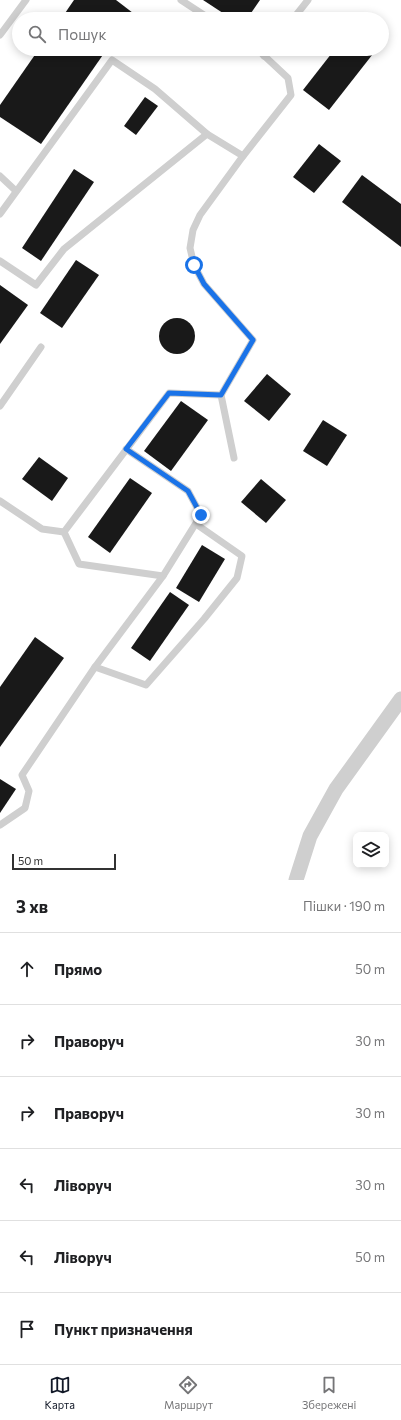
<!DOCTYPE html>
<html lang="uk">
<meta charset="utf-8">
<style>
body{margin:0;font-family:Commissioner,sans-serif;background:#f2f2f2;color:#202124}
.controls{position:absolute;right:12px;bottom:12px;display:grid;overflow:hidden;border-radius:8px;box-shadow:0 2px 10px #0003}
.controls button{width:36px;height:36px;display:grid;place-items:center;padding:0;border:0;border-bottom:1px solid #e0e0e0;background:#fff;color:#202124;font:20px sans-serif}
.scale{position:absolute;left:12px;bottom:10px;width:104px;box-sizing:border-box;padding-left:4px;border:2px solid #323232;border-top:0;font-size:11px;line-height:14px;white-space:nowrap;color:#323232;-webkit-text-stroke:3px #fff;paint-order:stroke}
.stop{position:absolute;width:12px;height:12px;margin:-9px;border:3px solid #1a73e8;border-radius:50%;background:#fff}
.stop.end{background:#1a73e8;border-color:#fff;box-shadow:0 1px 4px #0008}
.list{margin:0;padding:0;list-style:none}
h2{display:flex;justify-content:space-between;align-items:center;height:52px;margin:0;padding:0 16px;font-size:17px}
h2 small{font-size:13px;font-weight:400;color:#757577}
.list li{display:grid;grid-template-columns:26px 1fr auto;gap:12px;align-items:center;box-sizing:border-box;height:72px;padding:0 16px;border-top:1px solid #e0e0e0}
.list b{display:block;font-size:15px;white-space:nowrap}
.list em{font-size:13px;font-style:normal;color:#757577}
.icon{flex:none;width:22px;height:22px;fill:none;stroke:currentColor;stroke-width:2;stroke-linecap:round;stroke-linejoin:round}
.map{position:relative;flex:none;width:401px;height:880px;overflow:hidden}
.search{position:absolute;background:#fff;box-shadow:0 2px 10px #0003;left:12px;right:12px;top:12px;height:44px;display:flex;align-items:center;gap:10px;box-sizing:border-box;padding:0 14px;border-radius:22px;color:#757577;font-size:15px}
.sheet{height:484px;background:#fff}
nav{display:flex;justify-content:space-around;align-items:center;box-sizing:border-box;height:56px;border-top:1px solid #e0e0e0;background:#fff;font-size:11px;color:#757577}
nav a{display:grid;justify-items:center;gap:2px}
nav .on{color:#111827}
.map>svg:first-child{display:block}
.building{fill:#191919}
.lines{fill:none;stroke-linecap:round;stroke-linejoin:round}
.service{stroke:#cfcfcf;stroke-width:7}
.minor{stroke:#cfcfcf;stroke-width:15}
.route{stroke:#1a73e8;stroke-width:5}
</style>
<div class="map">
<svg width="401" height="880" viewBox="0 0 401 880">
<rect width="100%" height="100%" fill="#fff"/>
<g class="building">
<polygon points="74,0 116,0 133,13 129,19 61,19"/>
<polygon points="203,0 260,0 247,19 232,19"/>
<polygon points="39,49 107,49 41,144 0,117 0,105"/>
<polygon points="335,49 376,50 329,110 303,90"/>
<polygon points="145,97 158,106 136,135 124,126"/>
<polygon points="319,144 341,161 314,193 293,177"/>
<polygon points="74,169 94,182 41,261 22,248"/>
<polygon points="362,175 401,204 401,247 342,202"/>
<polygon points="76,260 99,275 62,328 40,313"/>
<polygon points="0,285 28,305 0,344"/>
<circle cx="177" cy="336" r="18"/>
<polygon points="267,374 291,394 269,421 244,401"/>
<polygon points="181,401 208,420 171,471 144,451"/>
<polygon points="323,420 347,435 327,466 303,451"/>
<polygon points="39,457 68,478 52,501 22,479"/>
<polygon points="130,478 152,493 110,553 88,537"/>
<polygon points="261,479 286,500 266,523 241,502"/>
<polygon points="202,545 225,559 199,602 176,588"/>
<polygon points="170,592 189,605 150,661 131,648"/>
<polygon points="35,637 64,658 0,747 0,687"/>
<polygon points="0,779 16,789 0,813"/>
</g>
<g class="lines">
<g class="service">
<polyline points="181,0 210,19"/>
<polyline points="293,19 308,0"/>
<polyline points="0,35 26,0"/>
<polyline points="264,56 270,49"/>
<polyline points="243,156 291,95 288,78 257,49"/>
<polyline points="0,176 16,191"/>
<polyline points="0,214 112,60 155,89 207,134 64,249 36,285 0,261"/>
<polyline points="221,395 234,458"/>
<polyline points="0,406 41,347"/>
<polyline points="126,449 188,491 201,515 163,576 79,564 64,532 169,393 221,395 253,340 204,284 194,265 190,248 193,230 200,215 243,156 207,134"/>
<polyline points="0,501 42,529 64,532"/>
<polyline points="163,576 95,667 146,685 204,619 237,578 242,556 196,524"/>
<polyline points="0,825 25,808 29,791 22,775 95,667"/>
</g>
<polyline class="minor" points="296,880 310,836 336,789 401,699"/>
</g>
<g class="lines">
<polyline class="route" points="194,265 204,284 253,340 221,395 169,393 126,449 188,491 201,515"/>
</g>
</svg>
<div class="controls">
<button><svg class="icon" aria-label="layers" viewBox="0 0 24 24"><path d="M12 4l9 5-9 5-9-5zM3 14l9 5 9-5"/></svg></button>
</div>
<div class="scale">50 m</div>
<div class="stop" style="left:194px;top:265px"></div>
<div class="stop end" style="left:201px;top:515px"></div>
<div class="search"><svg class="icon" aria-label="search" viewBox="0 0 24 24"><circle cx="10" cy="10" r="6"/><path d="M15 15l6 6"/></svg>Пошук</div>
</div>
<section class="sheet">
<h2>3 хв<small>Пішки · 190 m</small></h2>
<ul class="list">
<li><svg class="icon" aria-label="ahead" viewBox="0 0 24 24"><path d="M12 20V5M6 11l6-6 6 6"/></svg><div><b>Прямо</b></div><em>50 m</em></li>
<li><svg class="icon" aria-label="right" viewBox="0 0 24 24"><path d="M7 20v-9h11M14 6l5 5-5 5"/></svg><div><b>Праворуч</b></div><em>30 m</em></li>
<li><svg class="icon" aria-label="right" viewBox="0 0 24 24"><path d="M7 20v-9h11M14 6l5 5-5 5"/></svg><div><b>Праворуч</b></div><em>30 m</em></li>
<li><svg class="icon" aria-label="left" viewBox="0 0 24 24"><path d="M17 20v-9H6M10 6l-5 5 5 5"/></svg><div><b>Ліворуч</b></div><em>30 m</em></li>
<li><svg class="icon" aria-label="left" viewBox="0 0 24 24"><path d="M17 20v-9H6M10 6l-5 5 5 5"/></svg><div><b>Ліворуч</b></div><em>50 m</em></li>
<li><svg class="icon" aria-label="arrive" viewBox="0 0 24 24"><path d="M6 21V4h12l-3 4 3 4H6"/></svg><div><b>Пункт призначення</b></div></li>
</ul>
</section>
<nav>
<a class="on"><svg class="icon" aria-label="map" viewBox="0 0 24 24"><path d="M3 6l6-2 6 2 6-2v14l-6 2-6-2-6 2zM9 4v14M15 6v14"/></svg>Карта</a>
<a><svg class="icon" aria-label="directions" viewBox="0 0 24 24"><path d="M12 3l9 9-9 9-9-9zM9 14v-3h6M13 9l2 2-2 2"/></svg>Маршрут</a>
<a><svg class="icon" aria-label="saved" viewBox="0 0 24 24"><path d="M7 4h10v16l-5-4-5 4z"/></svg>Збережені</a>
</nav>
